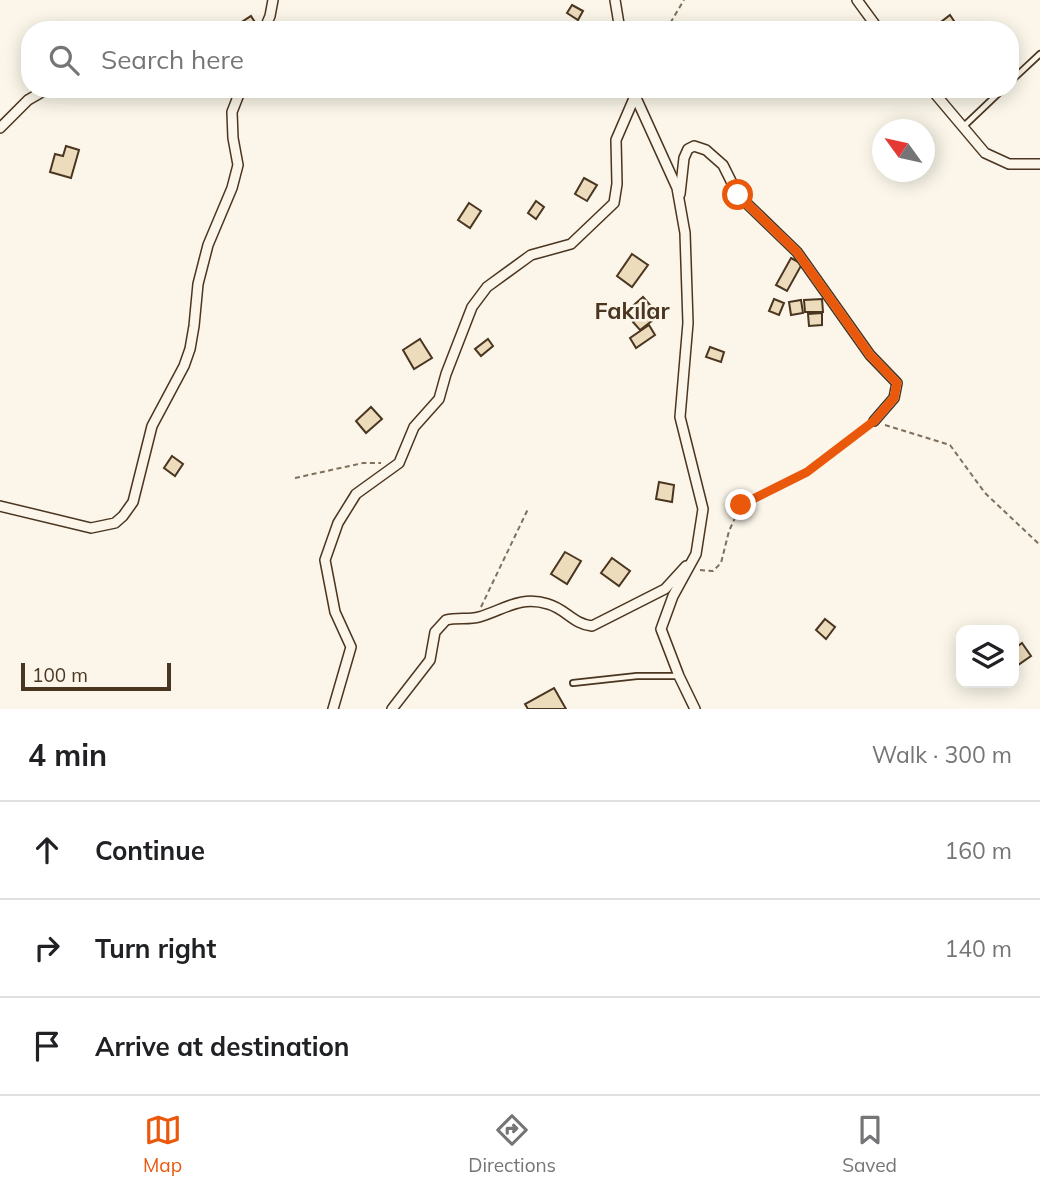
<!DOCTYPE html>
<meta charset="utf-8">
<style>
body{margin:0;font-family:Mulish,sans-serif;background:#f2f2f2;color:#202124}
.controls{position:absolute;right:21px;bottom:21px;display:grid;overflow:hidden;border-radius:14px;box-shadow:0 4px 18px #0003}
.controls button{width:63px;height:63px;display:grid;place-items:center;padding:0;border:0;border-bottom:2px solid #e0e0e0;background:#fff;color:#202124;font:35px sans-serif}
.compass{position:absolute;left:872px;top:119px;width:63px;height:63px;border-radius:50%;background:#fff;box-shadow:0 4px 18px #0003;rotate:303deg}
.scale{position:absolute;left:21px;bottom:18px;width:150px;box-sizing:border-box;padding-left:7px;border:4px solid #4a3520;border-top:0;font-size:19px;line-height:24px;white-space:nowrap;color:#4a3520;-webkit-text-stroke:5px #fbf6e9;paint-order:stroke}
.stop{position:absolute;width:21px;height:21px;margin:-16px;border:5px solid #ea580c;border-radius:50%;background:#fff}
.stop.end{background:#ea580c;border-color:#fff;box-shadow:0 2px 7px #0008}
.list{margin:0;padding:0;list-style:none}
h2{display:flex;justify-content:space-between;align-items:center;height:91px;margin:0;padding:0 28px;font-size:30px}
h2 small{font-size:23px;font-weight:400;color:#757577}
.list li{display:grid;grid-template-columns:46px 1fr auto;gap:21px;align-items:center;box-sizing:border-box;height:98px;padding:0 28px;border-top:2px solid #e0e0e0}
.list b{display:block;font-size:26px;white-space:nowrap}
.list em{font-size:23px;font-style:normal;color:#757577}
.icon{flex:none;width:38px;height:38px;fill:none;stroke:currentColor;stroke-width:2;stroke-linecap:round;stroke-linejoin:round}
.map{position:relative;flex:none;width:1040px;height:709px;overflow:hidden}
.search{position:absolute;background:#fff;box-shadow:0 4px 18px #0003;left:21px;right:21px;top:21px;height:77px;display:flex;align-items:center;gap:18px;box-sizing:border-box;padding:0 24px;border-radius:28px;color:#757577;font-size:26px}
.sheet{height:385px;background:#fff}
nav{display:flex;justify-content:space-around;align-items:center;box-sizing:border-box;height:98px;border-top:2px solid #e0e0e0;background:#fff;font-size:19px;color:#757577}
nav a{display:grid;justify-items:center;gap:4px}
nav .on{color:#ea580c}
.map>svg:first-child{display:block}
.building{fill:#ecdcbc;stroke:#4a3520;stroke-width:2}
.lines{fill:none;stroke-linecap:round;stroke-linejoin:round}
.service-casing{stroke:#4a3520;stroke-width:8}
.minor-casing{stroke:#4a3520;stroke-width:12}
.path{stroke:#7f6f5c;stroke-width:2;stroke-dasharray:5 3.5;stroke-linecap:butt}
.service{stroke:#fbf6e9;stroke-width:4.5}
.minor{stroke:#fbf6e9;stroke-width:9}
.route{stroke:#ea580c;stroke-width:9}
.labels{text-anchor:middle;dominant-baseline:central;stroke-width:5;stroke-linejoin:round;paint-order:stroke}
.neighbourhood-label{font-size:23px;font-weight:bold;fill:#4a3520;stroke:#fbf6e9}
</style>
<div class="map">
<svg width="1040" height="709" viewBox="0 0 1040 709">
<rect width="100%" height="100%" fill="#fbf6e9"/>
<g class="building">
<polygon points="572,5 583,11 578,20 567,13"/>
<polygon points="950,15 960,30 941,30 937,25"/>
<polygon points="251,16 260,30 236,30 234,27"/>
<polygon points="66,146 79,150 71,178 50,172 55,154 63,156"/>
<polygon points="584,178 597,185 587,201 575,194"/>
<polygon points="536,201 544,207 536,219 528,213"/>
<polygon points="469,203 481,211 470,228 458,220"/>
<polygon points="632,254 648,265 632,287 617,276"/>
<polygon points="791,258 802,264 787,291 776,285"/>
<polygon points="643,297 650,305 634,319 627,311"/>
<polygon points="774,299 784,303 779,315 769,311"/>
<polygon points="822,299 823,312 805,312 804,300"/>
<polygon points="801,300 803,313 791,315 789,302"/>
<polygon points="649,308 657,317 640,330 633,322"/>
<polygon points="822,313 822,325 809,326 808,314"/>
<polygon points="649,325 655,335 636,348 630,338"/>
<polygon points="420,339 432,358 414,369 403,350"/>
<polygon points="488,339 493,346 481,356 475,349"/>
<polygon points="710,347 724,352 721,362 706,357"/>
<polygon points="371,407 382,419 366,433 356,421"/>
<polygon points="172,456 183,464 175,476 164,468"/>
<polygon points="659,482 674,485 672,502 656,499"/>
<polygon points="565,552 581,561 567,584 551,574"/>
<polygon points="612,558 630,571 619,586 601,573"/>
<polygon points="825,619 835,627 826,639 816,630"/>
<polygon points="1022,643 1031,656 1014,668 1014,649"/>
<polygon points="554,688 566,709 528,709 525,704"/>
</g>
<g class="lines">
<defs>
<g id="service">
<polyline points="1010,82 1040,54"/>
<polyline points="963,127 1003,89"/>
<polyline points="573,683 637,676 678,676"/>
</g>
<g id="minor">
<polyline points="615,0 620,30"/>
<polyline points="857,0 879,30"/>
<polyline points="264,30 270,16 273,0"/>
<polyline points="632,89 677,188 685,233 688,323 680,417 703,509 696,554 673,596 661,629 679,676 695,709"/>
<polyline points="931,89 985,153 1009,164 1040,164"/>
<polyline points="0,128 28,100 47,89"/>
<polyline points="680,194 684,158 688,149 694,146 706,150 723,165 738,195 797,252 870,355 897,383 894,398 874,421"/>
<polyline points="0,506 91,528 115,523 123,516 133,502 152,426 184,366 190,349 194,326 198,284 208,245 232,188 238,165 233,138 232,112 241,89"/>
<polyline points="333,709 351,647 335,612 325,560 338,523 356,494 399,463 414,427 439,399 446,374 472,307 487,287 531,255 571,244 614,203 617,184 616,140 635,96"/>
<path d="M 392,709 L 430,660 L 435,632 L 446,620 C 457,617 469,620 479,617 C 504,610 520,595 548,604 C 566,609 573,624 592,626 L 665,589 L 686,566"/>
</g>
</defs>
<use href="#service" class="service-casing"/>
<use href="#minor" class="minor-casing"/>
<g class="path">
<polyline points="666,30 684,0"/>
<polyline points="885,425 950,445 985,493 1040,545"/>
<polyline points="295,478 363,463 381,463"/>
<polyline points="700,570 713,571 721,563 729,531 741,505 807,472 868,426"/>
<polyline points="481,607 528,509"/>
</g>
<use href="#service" class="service"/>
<use href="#minor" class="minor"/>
</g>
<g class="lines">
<polyline class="route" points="738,195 797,252 870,355 897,383 894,398 874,421 807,472 741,505"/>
</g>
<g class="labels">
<g class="neighbourhood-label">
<text x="632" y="310">Fakılar</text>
</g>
</g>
</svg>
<div class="controls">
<button><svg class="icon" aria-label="layers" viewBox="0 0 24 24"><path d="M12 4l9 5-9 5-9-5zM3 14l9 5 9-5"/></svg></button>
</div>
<svg class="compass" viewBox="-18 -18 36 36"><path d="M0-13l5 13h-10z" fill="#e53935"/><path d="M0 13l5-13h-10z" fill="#757577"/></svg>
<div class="scale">100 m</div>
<div class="stop" style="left:738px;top:195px"></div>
<div class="stop end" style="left:741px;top:505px"></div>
<div class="search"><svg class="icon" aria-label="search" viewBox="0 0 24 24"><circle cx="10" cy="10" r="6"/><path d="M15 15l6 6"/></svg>Search here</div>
</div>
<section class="sheet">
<h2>4 min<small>Walk · 300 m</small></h2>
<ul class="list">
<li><svg class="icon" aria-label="ahead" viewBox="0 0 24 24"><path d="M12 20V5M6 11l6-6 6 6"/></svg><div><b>Continue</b></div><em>160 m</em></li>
<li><svg class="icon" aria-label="right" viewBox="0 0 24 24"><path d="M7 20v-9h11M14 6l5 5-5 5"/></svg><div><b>Turn right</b></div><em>140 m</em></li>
<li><svg class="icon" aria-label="arrive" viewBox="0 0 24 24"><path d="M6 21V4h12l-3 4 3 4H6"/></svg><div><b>Arrive at destination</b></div></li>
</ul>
</section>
<nav>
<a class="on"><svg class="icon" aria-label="map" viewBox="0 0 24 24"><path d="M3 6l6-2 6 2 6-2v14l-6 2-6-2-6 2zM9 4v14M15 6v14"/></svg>Map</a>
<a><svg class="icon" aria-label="directions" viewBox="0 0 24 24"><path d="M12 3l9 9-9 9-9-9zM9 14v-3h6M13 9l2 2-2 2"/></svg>Directions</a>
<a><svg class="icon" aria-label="saved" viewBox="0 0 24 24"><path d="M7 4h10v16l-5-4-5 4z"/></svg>Saved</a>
</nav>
